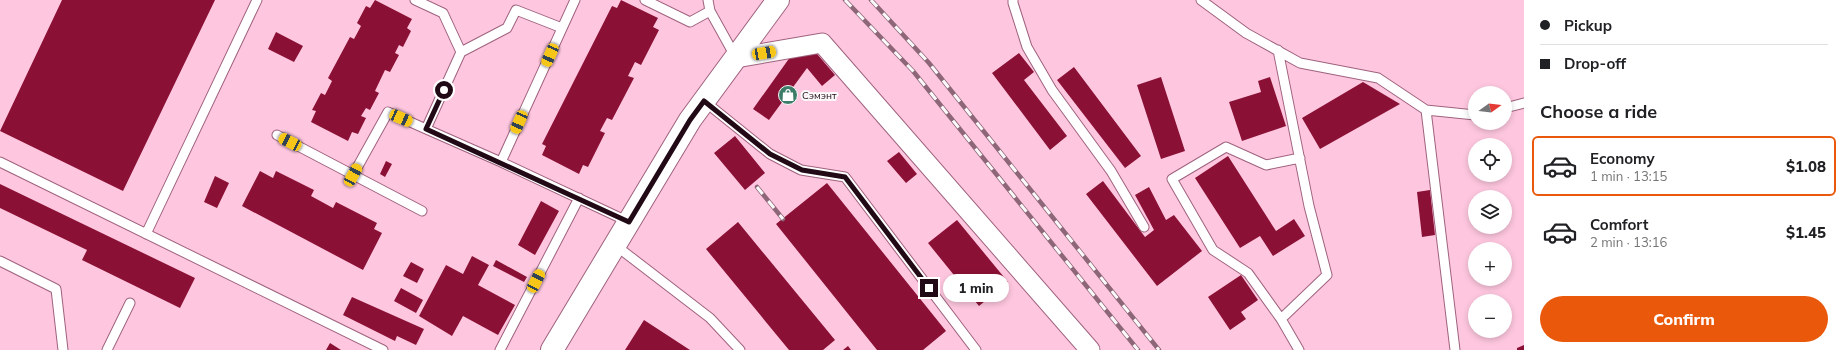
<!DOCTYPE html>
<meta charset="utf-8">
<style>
:root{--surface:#fff;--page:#f2f2f2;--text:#202124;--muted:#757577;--line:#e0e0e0;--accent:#ea580c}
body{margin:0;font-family:Mulish,sans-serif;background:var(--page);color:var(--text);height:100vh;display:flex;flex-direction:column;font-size:15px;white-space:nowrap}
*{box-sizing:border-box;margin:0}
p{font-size:13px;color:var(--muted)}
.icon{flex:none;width:22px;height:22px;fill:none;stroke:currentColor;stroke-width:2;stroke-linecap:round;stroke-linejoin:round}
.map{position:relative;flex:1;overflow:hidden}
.side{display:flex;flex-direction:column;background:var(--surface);width:320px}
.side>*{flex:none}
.hud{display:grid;align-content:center;height:88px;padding:0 16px;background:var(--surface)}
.needle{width:26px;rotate:75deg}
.buttons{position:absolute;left:1468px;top:86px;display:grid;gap:8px}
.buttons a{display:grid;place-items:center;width:44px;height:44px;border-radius:50%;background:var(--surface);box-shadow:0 2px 6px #0003;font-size:20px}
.end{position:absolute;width:18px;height:18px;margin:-9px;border:5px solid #210a16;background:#fff;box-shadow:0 0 0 2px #fff}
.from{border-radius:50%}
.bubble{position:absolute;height:28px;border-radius:14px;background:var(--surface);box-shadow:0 2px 6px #0003;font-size:13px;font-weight:800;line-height:28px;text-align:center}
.car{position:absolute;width:12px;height:24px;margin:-12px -6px;border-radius:5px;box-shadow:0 0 3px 1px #0007;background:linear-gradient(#f5c518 24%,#345 0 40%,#f5c518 0 76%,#345 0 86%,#f5c518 0)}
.hud b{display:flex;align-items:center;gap:14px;height:38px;font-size:15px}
.hud b+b{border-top:1px solid var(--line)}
.hud i{width:10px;height:10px;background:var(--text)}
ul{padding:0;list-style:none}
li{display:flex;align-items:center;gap:12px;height:60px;margin:0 8px 6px;padding:0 8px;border:2px solid transparent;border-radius:6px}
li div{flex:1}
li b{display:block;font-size:15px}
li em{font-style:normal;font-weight:800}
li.active{border-color:var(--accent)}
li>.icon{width:36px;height:36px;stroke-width:1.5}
h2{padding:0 16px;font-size:18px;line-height:48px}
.button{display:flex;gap:8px;margin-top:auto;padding:8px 16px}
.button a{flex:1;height:46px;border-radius:24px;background:var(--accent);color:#fff;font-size:16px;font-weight:800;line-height:46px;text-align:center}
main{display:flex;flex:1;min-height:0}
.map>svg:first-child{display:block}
</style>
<main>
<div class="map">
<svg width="1524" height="350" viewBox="0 0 1524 350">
<rect width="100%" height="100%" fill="#fec7df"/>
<path fill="#8a1135" d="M62,0h153l-92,191 -123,-60z
M375,0l37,19 -5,9 4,3 -8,16 -4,-2 -4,8 4,2 -9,17 -5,-2 -10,21 4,2 -9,17 -4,-2 -5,8 5,2 -8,16 -6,-2 -4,9 -37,-19 5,-11 -4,-1 9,-17 4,2 7,-14 -4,-3 22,-41 4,2 7,-13 -4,-3 9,-17 4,2z
M621,0l37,18 -5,9 6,3 -18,35 -6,-3 -7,14 6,2 -22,42 -5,-2 -7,13 5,2 -17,34 -5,-2 -4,9 -37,-19 4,-9 -4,-2 70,-138 5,2z
M276,32l27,14 -9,16 -26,-13z
M812,48l23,27 -13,11 -15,-18 -38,52 -16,-11 40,-56z
M1019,53l15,19 -10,8 43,56 -17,14 -58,-77z
M1074,67l67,89 -16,12 -68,-88z
M1161,77l24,74 -24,8 -24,-74z
M1270,77l16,49 -44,15 -13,-39 32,-10 -3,-11z
M1363,82l37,22 -80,45 -18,-31z
M735,136l30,37 -20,17 -31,-37z
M899,152l18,22 -11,9 -19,-22z
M1228,156l48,75 18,-12 11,17 -32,20 -13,-20 -20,12 -45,-70z
M386,161l6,3 -7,13 -5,-3z
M260,171l13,7 3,-7 38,19 -3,6 22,12 3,-6 41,21 -3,6 8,4 -19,37 -121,-64z
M215,176l14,7 -12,25 -13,-6z
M1103,181l42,56 9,-7 -19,-35 14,-8 17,33 8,-5 28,36 -45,35 -71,-92z
M827,183l119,148 -23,19h-46l-101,-126z
M0,184l195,94 -15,30 -98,-48 5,-10 -87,-42z
M1430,190l5,45 -13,2 -5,-45z
M541,201l18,10 -24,44 -17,-10z
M957,220l51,62 -29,24 -51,-63z
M738,222l97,118 -12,10h-34l-83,-101z
M472,256l17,9 -11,20 37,20 -17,30 -35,-19 -11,20 -33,-20 27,-51 17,9z
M496,260l31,17 -3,5 -31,-16z
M411,262l13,7 -7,14 -14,-7z
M1241,275l17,25 -17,12 5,7 -16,11 -22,-33z
M401,288l22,12 -7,13 -22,-12z
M352,297l72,32 -8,16 -19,-9 -2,5 -52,-26z
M644,320l46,30h-65z
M330,343l11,7h-15z
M1524,345v5h-7v-2z
M848,346l3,4h-8z"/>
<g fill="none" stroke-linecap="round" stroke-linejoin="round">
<g stroke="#9f627e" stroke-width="11">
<path id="lane" d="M415,0l28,13 18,39
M575,0l-74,162 128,60
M645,0l45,22 20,-11
M708,0l2,11 25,45
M1013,0v3l14,44 25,43 59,81 33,56
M1201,0l45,33 54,30 78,15 48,32 29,240
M1278,50l31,156 18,69 -46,44 18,31
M704,101l66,53 31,16 44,7 131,173
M1505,108l19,-5
M1426,110l49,5
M277,135l145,76
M0,162l383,188
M501,162l-75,-33 35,-77 46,-24 9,-18 46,18
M353,175l35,-63 38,17
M146,234l111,-234
M615,245l95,73 30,32
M0,261l56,28 7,61
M1281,319l-33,-46 -35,-23 -41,-71 54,-32 40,18 34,-7
M107,350l23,-47
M500,350l79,-152"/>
</g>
<g stroke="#9f627e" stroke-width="21">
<path id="street" d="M736,58l86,-15 268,307"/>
</g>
<g stroke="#9f627e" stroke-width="24">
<path id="secondary" d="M552,350l138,-230 88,-120"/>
</g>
<use href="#lane" stroke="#fff" stroke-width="9"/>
<use href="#street" stroke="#fff" stroke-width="19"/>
<use href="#secondary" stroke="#fff" stroke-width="22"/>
<g stroke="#8d6778" stroke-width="4.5">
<path id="rail" d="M845,0l68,71 225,279
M871,0l58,63 230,287
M757,187l26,32"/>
</g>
<use href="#rail" stroke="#fafafa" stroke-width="3" stroke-dasharray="9" stroke-linecap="butt"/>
</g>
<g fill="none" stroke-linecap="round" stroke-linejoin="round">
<path stroke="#210a16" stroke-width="5" d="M444,90l-18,39 203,93 61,-102 14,-19 66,53 32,16 43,7 84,111"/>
</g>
<defs>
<g id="shop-disc" transform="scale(1)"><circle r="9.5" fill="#3d7c69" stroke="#fafafa"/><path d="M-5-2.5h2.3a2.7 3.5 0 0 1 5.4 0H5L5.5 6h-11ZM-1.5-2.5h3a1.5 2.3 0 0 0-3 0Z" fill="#fff"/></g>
</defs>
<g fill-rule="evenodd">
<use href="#shop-disc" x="788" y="95"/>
</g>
<g text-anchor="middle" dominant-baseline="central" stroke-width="4" stroke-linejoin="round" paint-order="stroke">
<g font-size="10" fill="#210a16" stroke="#fafafa" text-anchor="start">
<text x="802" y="95">Сэмэнт</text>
</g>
</g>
</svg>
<div class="buttons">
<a><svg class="needle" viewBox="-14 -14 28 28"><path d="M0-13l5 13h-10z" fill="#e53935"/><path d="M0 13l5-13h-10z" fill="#757577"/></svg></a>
<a><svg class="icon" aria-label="locate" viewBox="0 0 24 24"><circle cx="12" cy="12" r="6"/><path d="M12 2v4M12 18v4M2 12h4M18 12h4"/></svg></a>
<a><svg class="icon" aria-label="layers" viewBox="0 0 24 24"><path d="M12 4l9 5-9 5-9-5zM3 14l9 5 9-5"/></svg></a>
<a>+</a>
<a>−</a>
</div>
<i class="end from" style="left:444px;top:90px"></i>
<i class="end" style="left:929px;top:288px"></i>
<div class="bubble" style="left:943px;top:274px;width:66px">1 min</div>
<i class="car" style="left:764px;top:53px;rotate:80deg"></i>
<i class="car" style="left:550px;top:55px;rotate:204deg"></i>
<i class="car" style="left:401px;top:118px;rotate:114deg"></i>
<i class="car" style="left:519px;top:122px;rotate:204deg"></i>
<i class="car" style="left:290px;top:142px;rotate:297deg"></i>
<i class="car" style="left:353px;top:175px;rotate:29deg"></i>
<i class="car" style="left:536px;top:281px;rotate:27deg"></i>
</div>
<section class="side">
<div class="hud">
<b><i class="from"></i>Pickup</b>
<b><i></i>Drop-off</b>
</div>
<h2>Choose a ride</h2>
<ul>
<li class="active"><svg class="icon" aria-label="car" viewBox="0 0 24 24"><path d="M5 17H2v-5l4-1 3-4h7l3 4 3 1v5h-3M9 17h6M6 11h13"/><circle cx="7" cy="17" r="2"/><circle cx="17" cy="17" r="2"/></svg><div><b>Economy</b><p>1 min · 13:15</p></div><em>$1.08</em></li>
<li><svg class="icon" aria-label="car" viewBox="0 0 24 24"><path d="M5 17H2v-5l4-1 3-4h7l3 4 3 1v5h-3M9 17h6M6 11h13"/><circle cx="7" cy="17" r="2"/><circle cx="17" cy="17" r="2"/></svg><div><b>Comfort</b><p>2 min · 13:16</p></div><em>$1.45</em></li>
</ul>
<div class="button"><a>Confirm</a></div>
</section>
</main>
